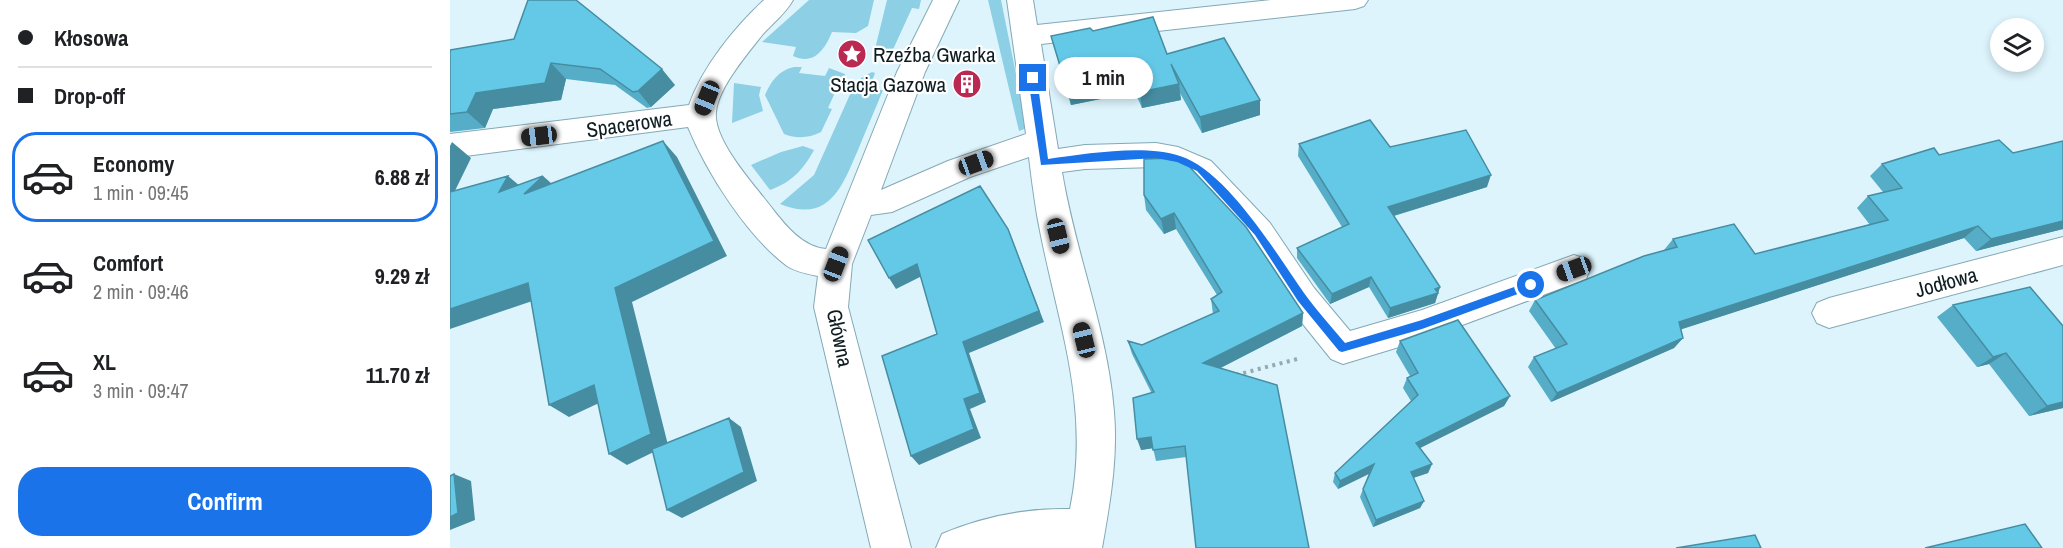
<!DOCTYPE html>
<meta charset="utf-8">
<style>
:root{--surface:#fff;--page:#f2f2f2;--text:#202124;--muted:#757577;--line:#e0e0e0;--accent:#1a73e8}
body{margin:0;font-family:"Archivo Narrow",sans-serif;background:var(--page);color:var(--text);height:100vh;display:flex;flex-direction:column;font-size:22px;white-space:nowrap}
*{box-sizing:border-box;margin:0}
p{font-size:20px;color:var(--muted)}
.icon{flex:none;width:33px;height:33px;fill:none;stroke:currentColor;stroke-width:2;stroke-linecap:round;stroke-linejoin:round}
.map{position:relative;flex:1;overflow:hidden}
.side{display:flex;flex-direction:column;background:var(--surface);width:450px}
.side>*{flex:none}
.banner{display:grid;align-content:center;height:132px;padding:0 18px;background:var(--surface)}
.buttons{position:absolute;left:1540px;top:18px;display:grid;gap:12px}
.buttons a{display:grid;place-items:center;width:54px;height:54px;border-radius:50%;background:var(--surface);box-shadow:0 3px 9px #0003;font-size:30px}
.end{position:absolute;width:27px;height:27px;margin:-14px;border:8px solid #1a73e8;background:#fff;box-shadow:0 0 0 3px #fff}
.from{border-radius:50%}
.bubble{position:absolute;height:42px;border-radius:21px;background:var(--surface);box-shadow:0 3px 9px #0003;font-size:20px;font-weight:800;line-height:42px;text-align:center}
.car{position:absolute;width:18px;height:36px;margin:-18px -9px;border-radius:8px;box-shadow:0 0 4px 2px #0007;background:linear-gradient(#222 24%,#8ab4d8 0 40%,#222 0 76%,#8ab4d8 0 86%,#222 0)}
.banner b{display:flex;align-items:center;gap:21px;height:57px;font-size:22px}
.banner b+b{border-top:2px solid var(--line)}
.banner i{width:15px;height:15px;background:var(--text)}
ul{padding:0;list-style:none}
li{display:flex;align-items:center;gap:18px;height:90px;margin:0 12px 9px;padding:0 6px;border:3px solid transparent;border-radius:24px}
li div{flex:1}
li b{display:block;font-size:22px}
li em{font-style:normal;font-weight:800}
li.current{border-color:var(--accent)}
li>.icon{width:54px;height:54px;stroke-width:1.5}
.button{display:flex;gap:12px;margin-top:auto;padding:12px 18px}
.button a{flex:1;height:69px;border-radius:24px;background:var(--accent);color:#fff;font-size:24px;font-weight:800;line-height:69px;text-align:center}
main{display:flex;flex:1;min-height:0}
.map>svg:first-child{display:block}
</style>
<main>
<section class="side">
<div class="banner">
<b><i class="from"></i>Kłosowa</b>
<b><i></i>Drop-off</b>
</div>
<ul>
<li class="current"><svg class="icon" aria-label="car" viewBox="0 0 24 24"><path d="M5 17H2v-5l4-1 3-4h7l3 4 3 1v5h-3M9 17h6M6 11h13"/><circle cx="7" cy="17" r="2"/><circle cx="17" cy="17" r="2"/></svg><div><b>Economy</b><p>1 min · 09:45</p></div><em>6.88 zł</em></li>
<li><svg class="icon" aria-label="car" viewBox="0 0 24 24"><path d="M5 17H2v-5l4-1 3-4h7l3 4 3 1v5h-3M9 17h6M6 11h13"/><circle cx="7" cy="17" r="2"/><circle cx="17" cy="17" r="2"/></svg><div><b>Comfort</b><p>2 min · 09:46</p></div><em>9.29 zł</em></li>
<li><svg class="icon" aria-label="car" viewBox="0 0 24 24"><path d="M5 17H2v-5l4-1 3-4h7l3 4 3 1v5h-3M9 17h6M6 11h13"/><circle cx="7" cy="17" r="2"/><circle cx="17" cy="17" r="2"/></svg><div><b>XL</b><p>3 min · 09:47</p></div><em>11.70 zł</em></li>
</ul>
<div class="button"><a>Confirm</a></div>
</section>
<div class="map">
<svg width="1613" height="548" viewBox="0 0 1613 548">
<rect width="100%" height="100%" fill="#ddf4fc"/>
<path fill="#8dcfe4" d="M359,0h65l-6,26 -12,7 -24,-1c-7,17 -18,34 -39,24l3,-9 -34,-5z
M437,0h34l-2,9 -7,-1 -22,48 -13,-2 -2,-5z
M538,0h13l26,128 -8,3z
M344,67h8l-3,6 26,3 4,-8 16,6 -3,13 -4,-1 -10,22 4,1 -11,23c-12,6 -24,7 -37,2l-19,-39c6,-14 14,-25 29,-28z
M422,72l3,1 -6,16 14,1c-8,20 -17,40 -25,60 -16,37 -29,74 -78,54l34,-29 42,-94z
M284,83l27,4 -2,8 4,16 -31,12z
M353,146l11,4c-11,20 -22,32 -44,40l-19,-25 30,-13z"/>
<g fill="none" stroke-linecap="round" stroke-linejoin="round">
<g stroke="#83a9b5" stroke-width="2">
<path id="minor" d="M314,0h29c-7,13 -20,23 -30,34 -15,19 -45,54 -47,78 -3,26 33,67 48,86 16,20 35,49 62,51l71,-177 36,-72h26l-34,72 -44,118 67,-29 78,-27 -19,-134h26l4,25 234,-25h97l-4,6 -9,3 -314,35 17,105 27,-4 71,-2 22,4 33,14 59,62 44,65 36,43 72,-21 152,-55 12,4 4,10 -4,10 -164,61 -79,24 -12,-5 -41,-51 -42,-67 -59,-64 -16,-7 -17,-3 -71,2 -23,3c13,80 46,160 52,240 4,46 -4,91 -12,136h-166l6,-14c40,-17 85,-26 128,-25 22,-107 -15,-192 -33,-294 -3,-19 -6,-40 -8,-58l-59,20 -78,35 -21,3 -19,49 -4,43 63,241h-40l-57,-241 4,-31c-10,-2 -22,-4 -31,-10 -40,-30 -80,-93 -99,-139l-238,31v-24l239,-29c14,-39 45,-77 75,-105z
M1613,237v28l-234,63 -12,-5 -5,-10 5,-10 12,-5z"/>
</g>
<path stroke="#95aab0" stroke-width="4" stroke-dasharray="3 4.5" stroke-linecap="butt" d="M786,375l65,-17"/>
<use href="#minor" fill="#fff" fill-rule="evenodd"/>
</g>
<path fill="#56adc7" d="M643,31l74,23 93,61 -58,18 -22,-40 1,7 -39,8 -7,-16 -64,13 -20,-69z
M64,39l161,46 -24,22 -4,1 -32,-23 -49,-6 -5,21 -68,9 -8,19 -35,4v-82z
M1613,141v88l-87,22 -12,-13 -283,91 2,9 -9,10 -123,54 -23,-35 6,-10 22,-8 -27,-38 6,-11 129,-50 9,-11 82,15 115,-29 -13,-17 11,-12 15,-4 -13,-16 12,-12 57,-9 74,-2z
M849,144l91,3 97,40 -93,29 46,71 -5,16 -47,15 -19,-31 -39,17 -33,-46v-10l45,-21 -44,-71z
M694,159l159,154 -1,13 -82,42 -34,89 -30,4 -3,-13 -12,2 10,-58 -19,-38 -4,-13 14,4 71,-31 -2,-15 6,-4 -41,-66 -12,5 -18,-24 -2,-15z
M1503,305l110,21v82l-34,8 -40,-52 -12,3 -40,-50z
M950,341l110,55 -6,10 -84,42 12,16 -4,9 -15,5 11,23 -4,7 -47,19 -13,-30 9,-24 -31,16 -5,-7 2,-9 76,-72 -8,-13 4,-10 3,-2 -14,-24z"/>
<path fill="#468da2" d="M101,63l15,16 -5,21 -68,9 -8,19 -18,-16 9,-19z
M212,69l13,16 -24,22 -13,-16z
M683,76l2,16 -64,13 -4,-16z
M729,84l2,16 -39,8 -2,-16z
M810,100v15l-58,18 -2,-16z
M213,141l14,16 50,99 -95,46 36,143 -41,20 -18,-11 6,-166z
M2,142l19,16 -21,43v-55z
M1041,175l-4,12 -101,31 2,-11z
M58,176l18,15 17,-15 17,15 -43,16 -18,-15z
M724,213l2,16 -12,5 -3,-15z
M1613,221v8l-87,22 15,-12z
M1528,226l-14,12 -294,95 9,-11z
M558,229l36,93 -75,31 17,49 -16,7 11,29 -62,27 -8,-9 53,-57 -1,-57z
M467,264l7,11 -28,14 -7,-11z
M921,277l-2,10 -39,17 2,-10z
M78,283l19,13 -97,33v-20z
M990,287l-5,16 -47,15 2,-10z
M853,313l-1,13 -97,50 -2,-13z
M1233,338l-9,10 -123,54 6,-9z
M1556,353l-17,11 -12,3 16,-10z
M144,385l18,12 -43,20 -20,-12z
M1060,396l-6,10 -92,46 4,-9z
M1613,402v6l-34,8 18,-10z
M279,418l12,9 16,54 -75,37 -15,-8z
M701,437l3,11 -13,2 -4,-11z
M924,464l-3,9 -33,16 2,-8z
M982,464l-4,9 -21,7 4,-8z
M4,474l17,7 4,39 -25,10v-13z
M974,501l-4,7 -47,19 3,-7z"/>
<path fill="#64c9e7" stroke="#468da2" stroke-width="1.5" d="M78,0h48l86,69 -24,22 -5,1 -33,-23 -49,-6 -6,20 -69,10 -9,19 -17,2v-64l64,-11z
M703,17l14,37 57,-16 36,62 -60,17 -29,-53 8,20 -39,8 -7,-16 -66,13 -16,-53 39,-8 3,3z
M920,120l20,27 76,-17 25,45 -103,32 52,80 -5,2 3,4 -48,15 -19,-31 -39,17 -35,-46 52,-24 -50,-80z
M1549,140l14,13 50,-12v80l-72,18 -13,-13 -299,96 4,16 -126,55 -23,-36 33,-13 -32,-44 109,-44 33,-9 -4,-8 61,-15 21,30 133,-34 -20,-24 34,-8 -20,-24 52,-16 5,7z
M213,141l51,100 -99,47 36,146 -42,20 -15,-69 -45,20 -21,-122 -78,26v-117l58,-16 -9,16 44,-16 -19,18z
M725,158l11,5 60,64 57,86 -100,50 74,22 32,163h-113l-11,-102 -32,4 -2,-13 -14,2 -4,-41 21,-6 -26,-51 14,4 77,-34 -8,-12 11,-7 -48,-79 -13,6 -17,-24v-36z
M530,186l28,43 31,82 -76,31 17,51 -16,6 10,30 -63,27 -29,-100 55,-22 -20,-70 -28,14 -21,-38z
M1580,287l33,39v76l-16,4 -41,-53 -13,4 -40,-52z
M1008,320l52,76 -94,47 16,21 -21,8 13,29 -48,19 -13,-31 11,-25 -34,17 -5,-8 83,-78 -11,-17 11,-5 -18,-32z
M279,418l15,54 -77,38 -15,-61z
M4,474l4,39 -8,4v-41z
M1575,524l17,24h-117z
M1305,535l6,13h-85z"/>
<path fill="#1a73e8" d="M583,75l4,3 11,81c38,-5 95,-15 132,-3 47,15 96,97 124,137 12,17 27,33 41,50l77,-23 109,-39 5,4 -2,3 -112,41 -80,23 -3,-1 -41,-50 -43,-66 -58,-64 -20,-9 -21,-4 -115,7 -13,-87z"/>
<defs>
<g id="sight-disc" transform="scale(1.5)"><circle r="9.5" fill="#b92952" stroke="#fff"/><path d="M0-6L1.8-2.2L6-1.7L2.9 1.2L3.7 5.4L0 3.3L-3.7 5.4L-2.9 1.2L-6-1.7L-1.8-2.2Z" fill="#fff"/></g>
<g id="building-disc" transform="scale(1.5)"><circle r="9.5" fill="#b92952" stroke="#fff"/><path d="M-4-6H4V6H1V3H-1V6H-4ZM-2.5-4.3h1.7v1.8h-1.7ZM.8-4.3h1.7v1.8H.8ZM-2.5-1h1.7V.8h-1.7ZM.8-1h1.7V.8H.8Z" fill="#fff"/></g>
</defs>
<g fill-rule="evenodd">
<use href="#sight-disc" x="402" y="54"/>
<use href="#building-disc" x="517" y="84"/>
</g>
<g text-anchor="middle" dominant-baseline="central" stroke-width="4.5" stroke-linejoin="round" paint-order="stroke">
<g font-size="21" fill="#0e1d21" stroke="#fff" text-anchor="start">
<text x="423" y="54">Rzeźba Gwarka</text>
<text x="496" y="84" text-anchor="end">Stacja Gazowa</text>
</g>
<g font-size="21" fill="#0e1d21" stroke="#fff">
<text transform="translate(179 124) rotate(-8)">Spacerowa</text>
<text transform="translate(1496 282) rotate(-15)">Jodłowa</text>
<text transform="translate(390 338) rotate(78)">Główna</text>
</g>
</g>
</svg>
<div class="buttons">
<a><svg class="icon" aria-label="layers" viewBox="0 0 24 24"><path d="M12 4l9 5-9 5-9-5zM3 14l9 5 9-5"/></svg></a>
</div>
<i class="end from" style="left:1081px;top:285px"></i>
<i class="end" style="left:583px;top:78px"></i>
<div class="bubble" style="left:604px;top:57px;width:99px">1 min</div>
<i class="car" style="left:257px;top:98px;rotate:202deg"></i>
<i class="car" style="left:89px;top:136px;rotate:263deg"></i>
<i class="car" style="left:526px;top:163px;rotate:70deg"></i>
<i class="car" style="left:608px;top:236px;rotate:166deg"></i>
<i class="car" style="left:386px;top:264px;rotate:21deg"></i>
<i class="car" style="left:1124px;top:269px;rotate:250deg"></i>
<i class="car" style="left:634px;top:340px;rotate:346deg"></i>
</div>
</main>
